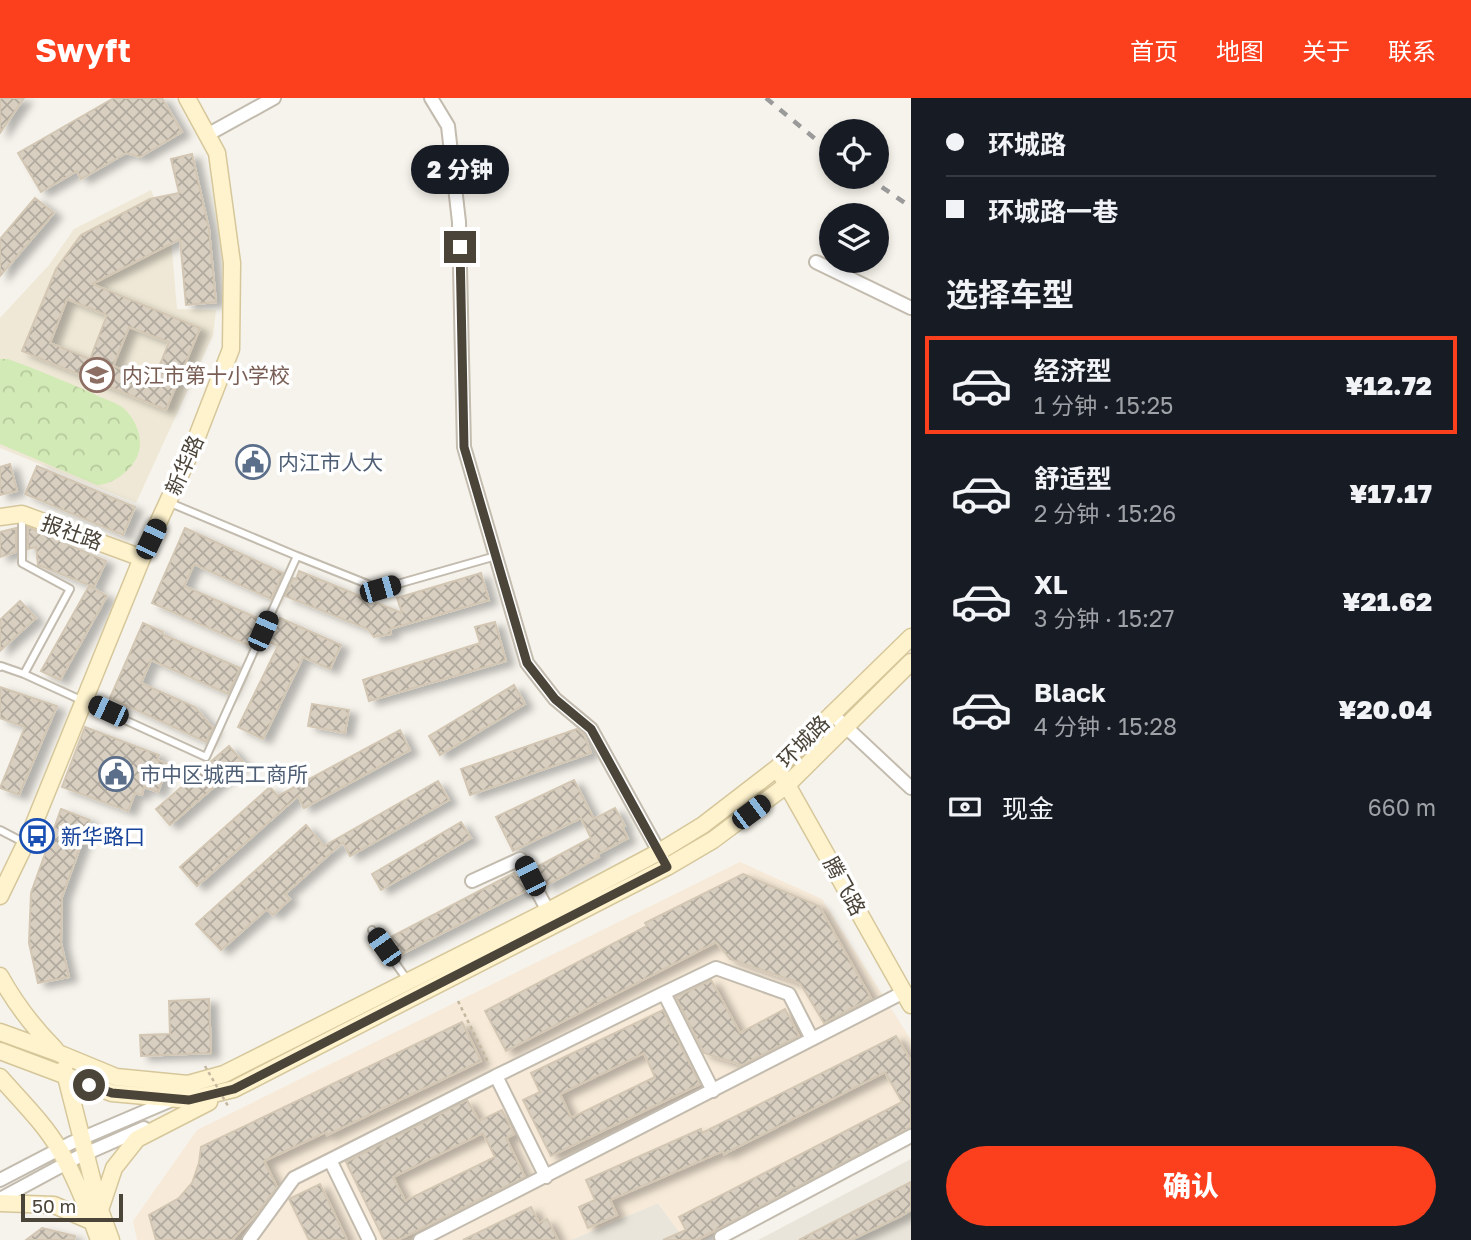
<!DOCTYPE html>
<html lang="zh">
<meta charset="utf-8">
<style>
:root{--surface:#171b24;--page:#242831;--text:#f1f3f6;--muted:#9ea1a6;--line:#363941;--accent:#fc3f1d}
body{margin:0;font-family:"Golos Text","Noto Sans SC",sans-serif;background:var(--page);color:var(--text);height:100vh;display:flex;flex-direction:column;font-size:26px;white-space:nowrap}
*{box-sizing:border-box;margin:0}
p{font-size:23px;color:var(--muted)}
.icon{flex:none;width:38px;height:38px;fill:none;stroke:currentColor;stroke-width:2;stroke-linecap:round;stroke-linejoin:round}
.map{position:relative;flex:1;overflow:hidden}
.side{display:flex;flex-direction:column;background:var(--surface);width:560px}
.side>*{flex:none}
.guide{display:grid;align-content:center;height:154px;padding:0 35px;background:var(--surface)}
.controls{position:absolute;left:819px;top:21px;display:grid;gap:14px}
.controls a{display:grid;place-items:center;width:70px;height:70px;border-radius:50%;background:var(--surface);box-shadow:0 4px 10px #0003;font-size:35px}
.scale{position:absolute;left:21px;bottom:18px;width:102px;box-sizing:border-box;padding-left:7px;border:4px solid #4b4439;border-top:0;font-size:19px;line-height:24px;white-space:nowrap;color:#4b4439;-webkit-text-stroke:5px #fff;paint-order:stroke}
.end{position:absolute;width:32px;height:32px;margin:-16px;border:9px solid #4b4439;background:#fff;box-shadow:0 0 0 4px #fff}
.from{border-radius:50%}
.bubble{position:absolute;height:49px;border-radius:24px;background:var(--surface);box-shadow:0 4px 10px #0003;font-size:23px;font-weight:800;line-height:49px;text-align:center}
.car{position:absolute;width:21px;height:42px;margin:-21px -10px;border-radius:9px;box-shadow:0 0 5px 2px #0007;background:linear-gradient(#222 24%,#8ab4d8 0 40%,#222 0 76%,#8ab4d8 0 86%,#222 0)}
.guide b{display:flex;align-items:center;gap:24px;height:66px;font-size:26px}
.guide b+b{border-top:2px solid var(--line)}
.guide i{width:18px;height:18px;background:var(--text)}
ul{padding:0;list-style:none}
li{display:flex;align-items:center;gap:21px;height:98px;margin:0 14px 10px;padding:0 21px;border:4px solid transparent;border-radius:0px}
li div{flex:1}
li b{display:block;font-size:26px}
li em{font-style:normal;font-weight:800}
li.selected{border-color:var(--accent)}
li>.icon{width:63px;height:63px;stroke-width:1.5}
h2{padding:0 35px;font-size:32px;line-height:84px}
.pay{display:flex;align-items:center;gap:18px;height:77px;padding:0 35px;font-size:26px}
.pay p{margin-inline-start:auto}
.button{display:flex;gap:14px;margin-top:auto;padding:14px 35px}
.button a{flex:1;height:80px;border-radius:42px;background:var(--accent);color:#fff;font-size:28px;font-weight:800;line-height:80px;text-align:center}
header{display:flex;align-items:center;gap:42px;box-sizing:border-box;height:98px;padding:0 35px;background:var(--accent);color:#fff}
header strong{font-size:33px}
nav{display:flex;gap:38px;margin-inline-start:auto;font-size:24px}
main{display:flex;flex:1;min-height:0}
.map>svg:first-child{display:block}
</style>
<header>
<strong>Swyft</strong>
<nav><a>首页</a><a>地图</a><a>关于</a><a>联系</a></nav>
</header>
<main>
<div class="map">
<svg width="911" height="1142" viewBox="0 0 911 1142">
<defs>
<pattern id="park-crowns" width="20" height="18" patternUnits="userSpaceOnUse" patternTransform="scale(1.75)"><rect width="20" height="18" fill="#d2eab5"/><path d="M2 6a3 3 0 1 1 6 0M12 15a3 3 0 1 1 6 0" fill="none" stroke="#b6ca9c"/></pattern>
<pattern id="building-cross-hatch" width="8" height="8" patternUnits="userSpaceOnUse" patternTransform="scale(1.75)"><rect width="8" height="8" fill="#d8cfc1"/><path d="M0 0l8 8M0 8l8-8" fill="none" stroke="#b1aa9e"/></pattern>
<filter id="shadow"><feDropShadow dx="8" dy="4.5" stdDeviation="3.5" flood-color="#0004"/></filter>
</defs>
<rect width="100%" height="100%" fill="#f6f3ec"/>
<path fill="#eae5da" d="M911,1061v81h-153z
M658,1105l27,37h-114z"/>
<path fill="#f7ead8" d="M740,764l82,37 89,141v90l-207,110h-19l-27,-37 -87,37h-434l-4,-19 64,-91z"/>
<path fill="#efe8d6" d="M151,92l20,49 6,70 39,1 -3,25 -77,168 -136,-55v-130l49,-53 25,-36z"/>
<path fill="url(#park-crowns)" d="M0,261h8c28,10 56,22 84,34 9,5 21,8 30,14 14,11 24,35 14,52 -8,14 -23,25 -39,26l-97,-41z"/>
<path fill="url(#building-cross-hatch)" stroke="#d3c7b4" stroke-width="2" fill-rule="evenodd" filter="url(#shadow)" d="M0,0h24l-24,35z
M114,0h48l20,34 -42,25 -14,-4 -45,26 -4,-8 -36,21 -23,-39z
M192,56l17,75 7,73 -30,3 -6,-66 -88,45 108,44 -34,82 -144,-59 34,-82 25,-34 69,-36 29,-6 -8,-34zM67,201l40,16 -17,44 -40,-16zM129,229l40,15 -16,40 -40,-16z
M35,100l19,15 -54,63v-37z
M10,366l7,27 -17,4v-28z
M37,368l98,41 -12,28 -98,-41z
M28,429l78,34 -12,26 -56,-22 -2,-18 -8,2z
M16,430v24l-16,5v-25z
M185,430l98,45 -12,26 -77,-35 -10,22 78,34 -12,26 -98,-43z
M299,473l103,42 -5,-15 84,-25 8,27 -99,29 1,5 -17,3 -6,-8 -83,-33 8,-18 3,1z
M89,488l18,10 -47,84 -19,-9z
M20,503l16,17 -36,33v-31z
M280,520l61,27 -11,24 -27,-12 -40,82 -25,-12 40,-81 -13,-6 7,-15 4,2z
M495,524l11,39 -137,40 -6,-21 117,-37 -5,-16z
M143,525l20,9 -1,2 78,34 -12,26 -77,-34 -10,23 54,24 18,21 -7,14 -96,-44z
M514,587l11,19 -85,51 -11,-19z
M0,589l57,19 -38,89 -19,-7 25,-61 -25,-9z
M312,606l37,6 -4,23 -37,-7z
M85,629l74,28 -2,5 11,4 -10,28 -14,-5 -2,8 -7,-2 -7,18 -66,-24z
M577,631l7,6 7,18 -121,42 -9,-26z
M400,632l10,20 -106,58 -6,-12 -101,90 -17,-19 90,-80 8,9z
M229,648l14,16 -73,63 -14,-16z
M574,682l20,39 21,-11 10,18 -3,1 6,11 -30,16 1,3 -54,29 -10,-18 56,-30 -10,-20 -68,33 -17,-34z
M438,683l11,19 -99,56 -7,-14 -58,52 5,5 -17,16 -6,-6 -46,41 -25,-26 110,-99 18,21z
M61,711l29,11 -28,77 -1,46 8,34 -31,6 -9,-40 2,-50z
M461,724l10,16 -90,52 -9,-16z
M514,775l2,5 3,-2 8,14 -129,66 -9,-18z
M743,776l76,32 52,92 -47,25 -24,-40 -70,-24 -14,-17 -210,109 -21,-40 162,-85 -2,-3z
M711,882l29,53 45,-24 14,27 -57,29 -38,-12 -28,-56z
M209,901l2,54 -70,3 -1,-21 30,-1 -1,-33z
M663,912l37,74 -149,72 -28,-56 17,-8 -9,-19zM644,955l11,24 -84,41 -11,-24z
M462,924l19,39 -154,74 -1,-3 -62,29 13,26 -22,29 -23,24h-76l-7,-25 30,-17 13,-15 7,-20 2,-16z
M896,938l15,25v66l-214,113h-34l23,-10 -7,-13 223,-115 -17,-30 -161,82 -1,-3 -113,49 7,15 -29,13 -9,-21 16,-7 -9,-20 115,-51 1,4z
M467,1002l12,21 23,-11 12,24 -8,4 19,39 -127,63h-14l-38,-78zM483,1035l12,24 -90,44 -12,-24z
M911,1084v28l-10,6 -50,24h-52z
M320,1086l27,56h-38l-20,-41z
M531,1109l8,16 8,-4 11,21h-95z
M42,1130l33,8 -1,4h-48z"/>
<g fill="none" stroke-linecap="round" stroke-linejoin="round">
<g stroke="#c2bbae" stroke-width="10">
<path id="lane" d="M22,418v47l48,26 -46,85
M297,458l83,33 116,-33
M0,569l1,-1 23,8 182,83 91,-201 -129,-54
M0,732l23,12
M372,832l36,51"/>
</g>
<g stroke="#c2bbae" stroke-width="16">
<path id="street" d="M431,0l17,28 11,96 5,225 63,216 28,36 36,30 71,128
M207,37l67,-37
M816,164l95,46
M831,615l80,75
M472,783l48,-22 28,52
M664,895l52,-25 73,26 23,45
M496,978l168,-83 49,98
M330,1062l166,-84 50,101
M0,1082l71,-37 103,-44
M0,1101l76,-41 68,-30
M721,1139l190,-101
M249,1142l45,-62 36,-18 39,80
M420,1142l484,-248"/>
</g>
<g stroke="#d6c79b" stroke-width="19">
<path id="secondary" d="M0,419l22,-3 120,44
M782,678l129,229
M0,798l29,-60 113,-278 51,-111 38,-98 1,-86 -15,-110 -30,-55
M0,878c15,27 33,51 55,73
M0,934l58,21 58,24 72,7 36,-10 324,-163 111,-59 44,-27 74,-57 134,-131
M0,953l112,42 77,7 45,-11 433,-222 46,-27 75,-56 123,-122
M64,971l36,141 11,30
M0,979c20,23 44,46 59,72 17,29 29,60 40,91
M0,1105l54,2 39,17
M100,1112l14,-42 23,-29 72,-37"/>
</g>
<path stroke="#c4b79f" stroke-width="2.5" stroke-dasharray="3.5 3.5" stroke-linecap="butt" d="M458,903l31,63"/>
<use href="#lane" stroke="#fff" stroke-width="6"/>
<use href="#street" stroke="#fff" stroke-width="12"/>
<use href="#secondary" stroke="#fff3cd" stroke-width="16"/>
<path stroke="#9a9a9a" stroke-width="4.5" stroke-dasharray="9 9" stroke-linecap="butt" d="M766,0l65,54
M867,79l44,30"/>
<path stroke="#c4b79f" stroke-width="2.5" stroke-dasharray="3.5 3.5" stroke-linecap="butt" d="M205,968l23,40"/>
</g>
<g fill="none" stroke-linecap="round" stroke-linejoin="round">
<path stroke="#4b4439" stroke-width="9" d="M89,987l23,8 77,7 45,-11 433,-222 -76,-138 -36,-30 -28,-36 -63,-216 -4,-200"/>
</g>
<defs>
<g id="school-ring" transform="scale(1.75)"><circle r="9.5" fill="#fff" stroke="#8d6e63" stroke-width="1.5"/><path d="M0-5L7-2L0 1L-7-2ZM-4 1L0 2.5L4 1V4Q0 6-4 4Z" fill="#8d6e63"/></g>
<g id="civic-ring" transform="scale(1.75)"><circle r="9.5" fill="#fff" stroke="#5c6f8a" stroke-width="1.5"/><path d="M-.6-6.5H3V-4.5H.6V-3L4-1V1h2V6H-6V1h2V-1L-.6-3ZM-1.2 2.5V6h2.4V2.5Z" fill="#5c6f8a"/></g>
<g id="bus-ring" transform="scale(1.75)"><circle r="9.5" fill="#fff" stroke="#1a4fb4" stroke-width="1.5"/><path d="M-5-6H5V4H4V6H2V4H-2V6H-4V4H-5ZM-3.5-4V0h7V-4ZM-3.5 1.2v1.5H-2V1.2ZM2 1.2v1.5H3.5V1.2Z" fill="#1a4fb4"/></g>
</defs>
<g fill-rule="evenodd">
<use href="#school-ring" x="97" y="277"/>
<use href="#civic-ring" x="253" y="364"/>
<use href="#civic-ring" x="116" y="676"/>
<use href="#bus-ring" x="37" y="738"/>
</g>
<g text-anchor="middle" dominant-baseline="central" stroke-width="7" stroke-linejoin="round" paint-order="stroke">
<g font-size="21" fill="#785e54" stroke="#fff" text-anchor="start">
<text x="122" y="277">内江市第十小学校</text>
</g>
<g font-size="21" fill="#4e5e75" stroke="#fff" text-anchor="start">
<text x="278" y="364">内江市人大</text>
<text x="140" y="676">市中区城西工商所</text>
</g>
<g font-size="21" fill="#4b4439" stroke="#fff">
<text transform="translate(184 367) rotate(-66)">新华路</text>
<text transform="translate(72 434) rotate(20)">报社路</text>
<text transform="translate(803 643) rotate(-45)">环城路</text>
<text transform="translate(845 788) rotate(61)">腾飞路</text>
</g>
<g font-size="21" fill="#164399" stroke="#fff" text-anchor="start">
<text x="61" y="738">新华路口</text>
</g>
</g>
</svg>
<div class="controls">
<a><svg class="icon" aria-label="locate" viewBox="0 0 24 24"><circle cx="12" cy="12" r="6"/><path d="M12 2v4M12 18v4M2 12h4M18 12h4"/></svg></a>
<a><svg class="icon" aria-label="layers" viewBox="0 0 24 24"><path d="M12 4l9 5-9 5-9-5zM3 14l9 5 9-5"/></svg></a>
</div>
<div class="scale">50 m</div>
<i class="end from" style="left:89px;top:987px"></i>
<i class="end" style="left:460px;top:149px"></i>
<div class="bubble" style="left:411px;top:47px;width:98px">2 分钟</div>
<i class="car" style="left:151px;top:441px;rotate:25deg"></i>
<i class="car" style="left:380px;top:491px;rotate:74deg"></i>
<i class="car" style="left:263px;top:533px;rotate:24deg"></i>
<i class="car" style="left:108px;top:613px;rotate:295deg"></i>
<i class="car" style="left:751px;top:714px;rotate:53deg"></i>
<i class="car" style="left:530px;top:778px;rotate:333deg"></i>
<i class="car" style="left:384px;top:849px;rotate:325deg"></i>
</div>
<section class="side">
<div class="guide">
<b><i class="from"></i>环城路</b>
<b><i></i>环城路一巷</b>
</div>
<h2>选择车型</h2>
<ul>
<li class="selected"><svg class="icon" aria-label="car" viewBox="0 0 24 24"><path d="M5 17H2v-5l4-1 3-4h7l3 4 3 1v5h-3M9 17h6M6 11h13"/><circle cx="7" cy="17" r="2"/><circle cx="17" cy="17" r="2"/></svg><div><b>经济型</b><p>1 分钟 · 15:25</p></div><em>¥12.72</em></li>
<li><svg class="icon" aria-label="car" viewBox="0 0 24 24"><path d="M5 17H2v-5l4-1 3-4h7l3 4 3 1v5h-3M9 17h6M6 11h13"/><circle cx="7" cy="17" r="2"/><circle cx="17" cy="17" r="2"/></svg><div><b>舒适型</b><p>2 分钟 · 15:26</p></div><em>¥17.17</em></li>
<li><svg class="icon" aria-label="car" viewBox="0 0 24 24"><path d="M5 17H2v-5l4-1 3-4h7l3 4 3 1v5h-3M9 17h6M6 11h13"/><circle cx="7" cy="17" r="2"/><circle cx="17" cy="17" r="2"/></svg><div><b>XL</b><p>3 分钟 · 15:27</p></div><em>¥21.62</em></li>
<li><svg class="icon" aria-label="car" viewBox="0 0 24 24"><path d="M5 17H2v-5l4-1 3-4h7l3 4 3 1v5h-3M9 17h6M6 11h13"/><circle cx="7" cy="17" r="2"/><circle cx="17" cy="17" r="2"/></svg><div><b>Black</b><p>4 分钟 · 15:28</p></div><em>¥20.04</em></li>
</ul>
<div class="pay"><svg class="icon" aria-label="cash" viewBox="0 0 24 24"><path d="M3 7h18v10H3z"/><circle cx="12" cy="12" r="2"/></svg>现金<p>660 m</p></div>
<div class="button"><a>确认</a></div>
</section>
</main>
